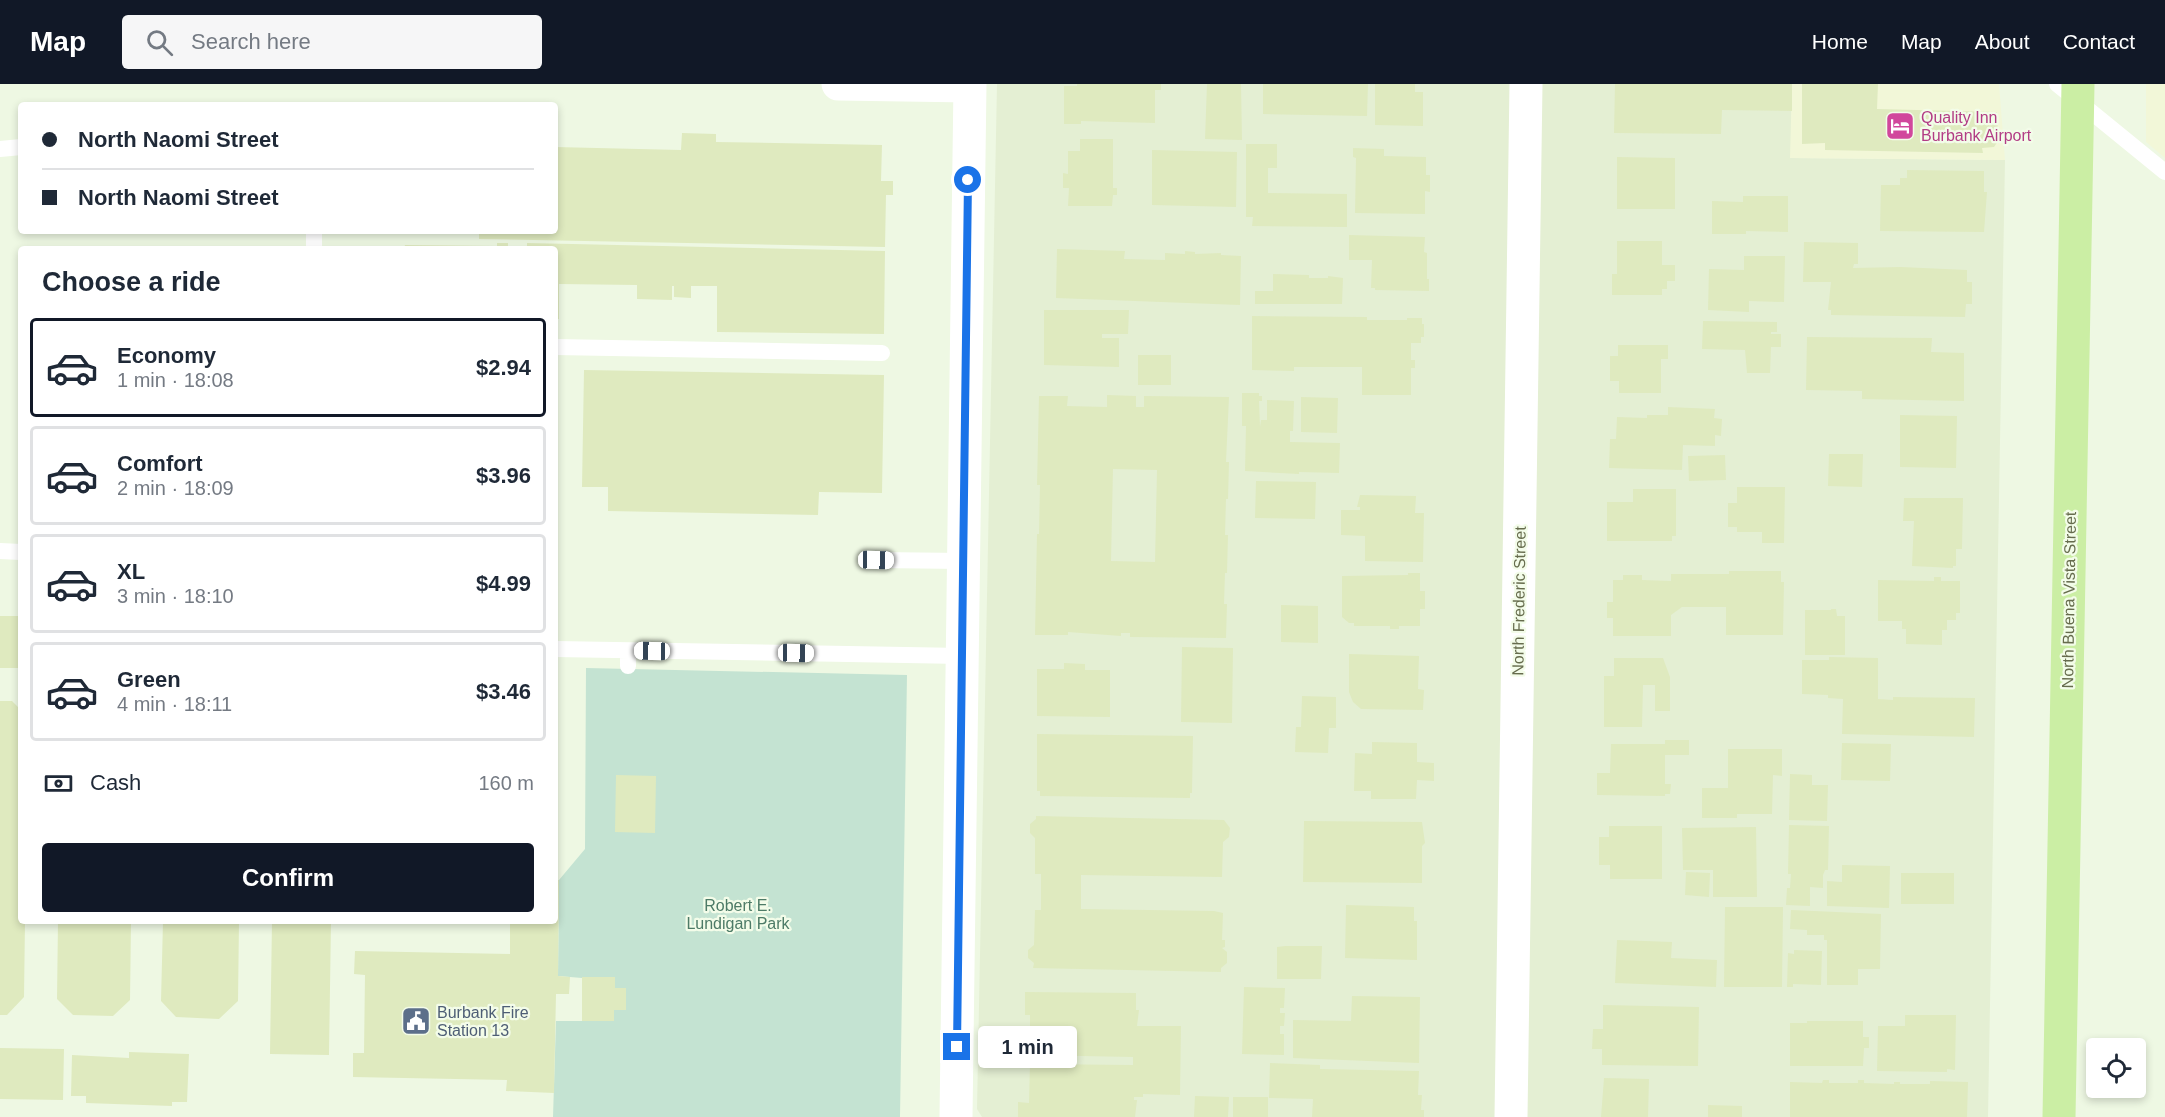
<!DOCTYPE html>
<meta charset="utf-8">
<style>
:root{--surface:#fff;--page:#f6f6f7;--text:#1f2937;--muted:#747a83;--line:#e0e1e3;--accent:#111827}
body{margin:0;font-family:Arial,sans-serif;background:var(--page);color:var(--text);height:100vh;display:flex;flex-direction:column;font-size:22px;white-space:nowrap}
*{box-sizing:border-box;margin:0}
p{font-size:20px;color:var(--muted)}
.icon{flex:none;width:33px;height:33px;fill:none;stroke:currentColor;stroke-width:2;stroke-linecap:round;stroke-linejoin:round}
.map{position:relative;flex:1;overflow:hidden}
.drawer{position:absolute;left:18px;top:162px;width:540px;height:678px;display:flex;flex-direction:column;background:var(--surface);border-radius:6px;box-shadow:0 3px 9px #0003}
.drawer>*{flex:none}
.top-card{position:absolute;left:18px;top:18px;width:540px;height:132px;border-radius:6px;box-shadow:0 3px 9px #0003;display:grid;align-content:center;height:132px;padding:0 24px;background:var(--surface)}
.tools{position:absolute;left:2086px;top:954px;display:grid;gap:12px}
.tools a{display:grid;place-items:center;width:60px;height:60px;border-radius:6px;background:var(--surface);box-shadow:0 3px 9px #0003;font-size:30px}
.end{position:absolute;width:27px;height:27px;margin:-14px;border:8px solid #1a73e8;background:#fff;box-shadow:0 0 0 3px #fff}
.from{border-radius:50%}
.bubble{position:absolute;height:42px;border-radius:6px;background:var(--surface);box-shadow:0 3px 9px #0003;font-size:20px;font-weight:700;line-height:42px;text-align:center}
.car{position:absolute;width:18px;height:36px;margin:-18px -9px;border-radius:8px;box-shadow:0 0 4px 2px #0007;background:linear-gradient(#fff 24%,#345 0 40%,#fff 0 76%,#345 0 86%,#fff 0)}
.top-card b{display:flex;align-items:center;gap:21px;height:57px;font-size:22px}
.top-card b+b{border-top:2px solid var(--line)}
.top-card i{width:15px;height:15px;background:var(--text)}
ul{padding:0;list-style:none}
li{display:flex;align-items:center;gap:18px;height:99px;margin:0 12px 9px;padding:0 12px;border:3px solid var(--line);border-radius:6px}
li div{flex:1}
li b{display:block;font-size:22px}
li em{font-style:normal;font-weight:700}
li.selected{border-color:var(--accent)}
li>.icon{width:54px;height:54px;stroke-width:1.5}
h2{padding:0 24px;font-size:27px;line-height:72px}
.pay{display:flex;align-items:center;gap:15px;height:66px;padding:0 24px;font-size:22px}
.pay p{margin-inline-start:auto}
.button{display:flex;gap:12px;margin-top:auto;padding:12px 24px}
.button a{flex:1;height:69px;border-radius:6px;background:var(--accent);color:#fff;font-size:24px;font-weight:700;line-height:69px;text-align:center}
header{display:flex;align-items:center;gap:36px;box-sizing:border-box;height:84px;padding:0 30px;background:var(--accent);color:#fff}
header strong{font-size:28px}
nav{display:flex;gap:33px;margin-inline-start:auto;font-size:21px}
.search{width:420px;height:54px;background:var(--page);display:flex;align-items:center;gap:15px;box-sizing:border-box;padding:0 21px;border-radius:6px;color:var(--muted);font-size:22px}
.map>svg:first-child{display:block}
</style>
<header>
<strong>Map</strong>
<div class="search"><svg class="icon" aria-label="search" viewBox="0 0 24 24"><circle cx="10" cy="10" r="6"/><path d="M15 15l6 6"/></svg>Search here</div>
<nav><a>Home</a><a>Map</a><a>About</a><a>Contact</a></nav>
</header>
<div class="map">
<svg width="2165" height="1033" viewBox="0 0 2165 1033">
<rect width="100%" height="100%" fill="#eef8e3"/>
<path fill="#e4efd3" d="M997,0h795l-1,74 214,2 -17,957h-1006l-5,-8z"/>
<path fill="#f2f7d8" d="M1792,0h207l6,76 -215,-2z
M2146,0h19v74l-19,-16z"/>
<path fill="#c4e3d2" d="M586,584l321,7 -7,442h-347l3,-96h26v-43l-24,-2 1,-96 26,-31z"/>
<path fill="#dfeabf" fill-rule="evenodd" d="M1077,0h84v6h-6v33l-74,-2v3h-17v-38h13z
M1207,0h34l1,56 -37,-1z
M1263,0h105l-1,32 -104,-2z
M1375,0h40v8h8v34l-48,-1z
M1615,0h177v27l-70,-1 -1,24 -107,-1z
M1802,0h76l-1,25 120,3 1,29 -4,6 -12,1 1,5 -158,-3v-7l-23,1z
M682,49l34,1v8l166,3 -1,36h12v14h-7l-1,52 -406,-8v-8h76v-84l126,3z
M1080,55h33v49h4v7h-4l-1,11h-44l1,-18h-6v-15l5,1v-23h12z
M1246,60h31v24h-9v25l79,1v33l-95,-1 1,-9h-7z
M1353,64l31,1v7l42,1v18h4v17l-5,-1v23l-70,-1 1,-55 -3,-1z
M1152,66l85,2 -1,55 -84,-2z
M1617,73l58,1v51h-58z
M1907,86l77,1v21h3l-3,40 -104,-1 1,-46h19v-7h7z
M1743,112h45v36l-42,-1v3h-34v-33l31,1z
M347,147h67v3h-67z
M1349,151l76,2 -1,15 3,1v26h2v12l-54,-1v-2h-4l1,-28h-23z
M1617,157h45v24h13v16h-8v8h-5v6h-50v-21h5z
M1804,158l54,1v21h-4l-1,4 48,-1 66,3v12h5v22h-6l-1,13 -134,-2v-5h-3l3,-28h-28z
M497,159h11v3h10v3h-114l1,-4 92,1z
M527,159l358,8 -1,83 -167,-2v-46h-26v12l-17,-1v-11h-2v14l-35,-1v-14l-78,-1v35h-4v-70h-28z
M1057,165l68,2 -1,8 41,1v-7l20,1v-3l10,1v2l26,-1v2l20,1 -1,49 -184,-7z
M1744,172h41l-1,46 -35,-1v11l-41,-2 1,-41 35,1z
M1273,190l36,1v3h19v-2l15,2 -1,26h-87v-13h18z
M1044,226h85l-1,24h-26v4h17v29l-75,-2z
M1252,232l115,1v3h40v-2h15v6h2v13h-3v6h-10v17h4v8h-4v27h-49v-28h-68v4l-42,-1z
M1703,237l74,1v10h-6v2h10v13h-10l-1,26h-23l-2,-23 -43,-1z
M1807,253l125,1 -1,14 33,1v48l-102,-2v-8l-56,-1z
M1618,261h50v14h-7v34h-42v-12h-9v-25h8z
M1138,271h33v30h-33z
M555,285h3l-1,61h-2z
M584,286l300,5 -2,118 -63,-1 -1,23 -210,-4v-24h-26z
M1242,309h17v3h3v5h-3l1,26 1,-7h6v-20l27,1 -1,30h-3v11l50,1 -1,30 -40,-1v2l-54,-3 1,-45h-4z
M1107,311l29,1v11h8v-11l85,1 -3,65h3l-1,37h-2l-1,36h3l-1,38h-2l-1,31h3l-1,34 -96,-1v-4h-9v3l-53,-4v3h-33l2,-101h2l1,-49h-3l2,-89h29l-1,10 40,1zM1113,385l44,1 -2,92 -44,-1z
M1301,313l37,1 -1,35 -36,-1z
M1668,323l47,2 -1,9 8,1 -1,17 -6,-1v11l-32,-1 -1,25 -73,-2 1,-29h6l1,-22 30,1v-3h21z
M1900,331l57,1 -1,52 -56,-1z
M1829,370h34l-1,33 -34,-1z
M1725,371l1,25 -37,1 -1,-25z
M1256,397l60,1 -1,37 -60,-1z
M1737,403h48l-1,56h-22v-11h-25v-5h-9v-24h9z
M1633,405h43v47h-4v5h-65v-39h26z
M1360,411l56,1 -1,17h9l-1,49 -58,-1v-25l-24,-1v-25h19v-3h-3z
M1904,414h59l-1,51h-6v17h-3v2l-41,-2 2,-45h-11z
M1729,487h52v11h3l-1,53h-57v-28h-44l-11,8v21h-58v-18h-6v-16h6v-22h10v-5h19v5l29,1v-7h58z
M1408,489h12v18h5v18h-5v17h-21v3h-9v-3h-36v-3h-5l-7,-6v-41l66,-1z
M1934,493h7v4h19v32h-4v7h-9v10h-5v15l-36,-1v-15h-4v-8h-24v-41l56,1z
M1281,521l37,1v37l-37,-1z
M1831,525h5l1,7h8v39h-40v-45h26z
M0,532h21v52h-21z
M1182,563l51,1 -1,75 -51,-1z
M1349,570l70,2 -1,33 6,1 -1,20 -62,-1 -8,-7 -4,-10z
M1829,573l49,1v41l15,1v-3l82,1 -1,39 -132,-3 1,-35 -15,-1v-3l-26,-1v-34h27z
M1614,574h49l7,19v34h-15v-26h-12l-1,42h-38v-51h10z
M1064,579l21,1v6h25v47l-73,-1v-47h27z
M1302,612l34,1v31h-7l-1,25 -33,-1 1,-25h5z
M0,617h12l9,9v211h4l-1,76 -17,18h-7z
M1037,650l156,2 -1,57h-2v5l-150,-2v-5h-3z
M1665,656h24v15h-24v29h6l-1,10h-5v2l-68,-1v-22h13l1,-29h54z
M1372,658l45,1v19l17,1v18l-17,-1 -1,19h-45v-8h-17l1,-38 17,1z
M1842,659l49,1 -1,37 -49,-1z
M1728,665h54v27l-9,-1 -1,39h-35v4h-35v-30h26z
M1790,690l22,1v10h16l-1,36 -38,-1z
M616,691l40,1 -1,57 -40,-1z
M1036,732l188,4 6,8 -1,9 -6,5 -1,35 -141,-2v34l133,2 9,2 -1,27h3v7l-3,1 5,4v11l-6,5v4l-188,-4 1,-5 -6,-5v-8l6,-5 1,-35h6v-36h-6v-36l-5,-5v-9l6,-5z
M1304,737l118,1 3,21 -3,3v37l-119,-1z
M1789,741l40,1 -1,44h-3l-2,5v13l-13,-1v19l-24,-1 1,-17h3l1,-14h-3z
M1609,742h53v53h-52v-14h-11v-28h10z
M1756,743l1,70h-44v-27h-30l-1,-42z
M1842,781l48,1 -1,42 -62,-2v-25l15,1z
M1686,788l24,1 -1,24 -24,-2z
M1901,789h53v31h-53z
M555,796h4l-1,96 12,1 -1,17h-13l-2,99 -48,-2 1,-11 -154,-3v-24h11l1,-78 -11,-1 1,-23 155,3v-33h45z
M1346,821l68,2v14h3v39l-72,-2z
M1725,823h58l-1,80h-58z
M1791,826l90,4 -1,55h-22v16h-31v-45h-3v-5h-17v-5l-17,-1z
M58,837h73l-1,79 -17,16 -40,-1 -16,-16z
M163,837h76l-1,80 -19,18 -43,-2 -15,-16z
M272,837h59l-2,134 -59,-1z
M1617,856l55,2 -1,16 46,2 -1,27 -101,-4z
M1285,862h37l-1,33h-44v-32z
M1794,866l28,1 -1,34 -28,-1v3h-6l1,-34 6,1z
M582,893h33v11h11v22h-12v11h-32z
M1244,903l41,1 -1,20h-4v5h5l-1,13h-4v8h4v21l-42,-1z
M1025,908l111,1v17h3l-2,16h44l-1,69 -37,-1v3h-9v3h3l-2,17h-117v-15l11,1 1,-39 103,1v-8l-103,-2v-40h-5z
M1352,912l68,1 -1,66 -126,-5v-38l58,1z
M1603,921l96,2 -1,59 -96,-1v-16h-10l1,-20h10z
M1905,931h51l-1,55 -8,-1v3l-70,-1 1,-45h27z
M1807,937h56v16h6v11h-5l-1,18h-73v-43h17z
M0,964l64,1 -1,51 -63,-1z
M129,968l60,2 -2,48h-15v4l-86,-3v-7h-15l1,-41 57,3z
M1270,979l50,2v4l99,2 -1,24h4l-1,15h3v7h-112l1,-18 -44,-1z
M1604,994l45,1 -1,38h-47z
M1823,996h6v3h29v-3h6v3l30,1v-2h6v2h30v-3l38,1 -1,35h-177v-35l32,1z
M1195,1012l34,1 -1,20h-34z
M1233,1013h35v20h-35z
M1708,1021l34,1v11h-34z"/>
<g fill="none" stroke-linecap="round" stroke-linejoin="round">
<path stroke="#fff" stroke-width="16" d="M2057,0l108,88
M0,65l21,-2
M314,165v-18
M555,263l327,6
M0,467l21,1
M876,476l88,1
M555,565l408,7
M628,582v-15"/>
<path stroke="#fff" stroke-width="33" d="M838,0l132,2
M956,1033l14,-1033
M1511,1033l15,-1033"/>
<path stroke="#cbeea4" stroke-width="33" d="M2059,1033l19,-1033"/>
</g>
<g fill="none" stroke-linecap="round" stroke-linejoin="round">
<path stroke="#1a73e8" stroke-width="8" d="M957,963l11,-867"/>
</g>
<defs>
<g id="hotel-square" transform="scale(1.5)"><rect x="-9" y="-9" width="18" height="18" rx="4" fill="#d1479c" stroke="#f3fce9"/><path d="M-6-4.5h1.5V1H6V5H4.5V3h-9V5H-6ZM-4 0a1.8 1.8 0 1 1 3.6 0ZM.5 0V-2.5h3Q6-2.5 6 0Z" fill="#fff"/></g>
<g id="civic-square" transform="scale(1.5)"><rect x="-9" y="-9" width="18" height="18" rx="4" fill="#5c6f8a" stroke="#f3fce9"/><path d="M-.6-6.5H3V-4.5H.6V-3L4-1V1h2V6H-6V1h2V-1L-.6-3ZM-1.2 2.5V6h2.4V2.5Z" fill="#fff"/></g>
</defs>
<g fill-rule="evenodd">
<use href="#hotel-square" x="1900" y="42"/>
<use href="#civic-square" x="416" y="937"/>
</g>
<g text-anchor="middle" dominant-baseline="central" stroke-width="4.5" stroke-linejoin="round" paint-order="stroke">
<g font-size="16" fill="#b23c85" stroke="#f3fce9" text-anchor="start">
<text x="1921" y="33">Quality Inn<tspan x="1921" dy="18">Burbank Airport</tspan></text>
</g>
<g font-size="16" fill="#666c4d" stroke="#f3fce9">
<text transform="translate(2069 516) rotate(-89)">North Buena Vista Street</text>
<text transform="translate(1519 517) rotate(-89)">North Frederic Street</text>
</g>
<g font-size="16" fill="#4d7b67" stroke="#f3fce9">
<text x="738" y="821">Robert E.<tspan x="738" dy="18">Lundigan Park</tspan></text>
</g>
<g font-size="16" fill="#4e5e75" stroke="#f3fce9" text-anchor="start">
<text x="437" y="928">Burbank Fire<tspan x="437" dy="18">Station 13</tspan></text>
</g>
</g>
</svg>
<div class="tools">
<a><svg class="icon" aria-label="locate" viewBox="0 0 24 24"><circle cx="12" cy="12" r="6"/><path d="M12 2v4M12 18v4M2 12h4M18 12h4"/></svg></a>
</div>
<i class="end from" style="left:968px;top:96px"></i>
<i class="end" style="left:957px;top:963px"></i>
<div class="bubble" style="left:978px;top:942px;width:99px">1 min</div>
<i class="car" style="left:876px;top:476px;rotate:91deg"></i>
<i class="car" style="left:652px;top:567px;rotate:271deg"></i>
<i class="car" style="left:796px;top:569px;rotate:91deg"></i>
<div class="top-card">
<b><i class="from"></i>North Naomi Street</b>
<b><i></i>North Naomi Street</b>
</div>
<section class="drawer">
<h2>Choose a ride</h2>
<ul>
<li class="selected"><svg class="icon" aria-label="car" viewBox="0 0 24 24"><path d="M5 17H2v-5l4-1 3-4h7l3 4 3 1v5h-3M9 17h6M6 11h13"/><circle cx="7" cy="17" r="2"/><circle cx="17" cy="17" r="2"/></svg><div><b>Economy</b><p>1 min · 18:08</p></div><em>$2.94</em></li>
<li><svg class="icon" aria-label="car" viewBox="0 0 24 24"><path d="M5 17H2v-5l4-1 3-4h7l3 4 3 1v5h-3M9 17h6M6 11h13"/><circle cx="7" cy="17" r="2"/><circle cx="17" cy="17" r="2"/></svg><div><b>Comfort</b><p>2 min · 18:09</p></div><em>$3.96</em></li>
<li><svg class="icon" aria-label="car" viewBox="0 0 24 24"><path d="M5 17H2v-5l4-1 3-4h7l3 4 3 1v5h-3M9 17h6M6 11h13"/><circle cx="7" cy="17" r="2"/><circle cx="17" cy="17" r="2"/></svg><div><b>XL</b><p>3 min · 18:10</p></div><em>$4.99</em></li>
<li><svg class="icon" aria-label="car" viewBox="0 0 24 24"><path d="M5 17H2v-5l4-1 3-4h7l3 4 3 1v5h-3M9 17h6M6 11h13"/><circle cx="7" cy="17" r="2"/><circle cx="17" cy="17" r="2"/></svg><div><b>Green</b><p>4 min · 18:11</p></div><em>$3.46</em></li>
</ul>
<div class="pay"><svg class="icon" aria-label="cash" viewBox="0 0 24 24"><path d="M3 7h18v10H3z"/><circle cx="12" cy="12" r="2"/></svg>Cash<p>160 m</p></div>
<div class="button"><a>Confirm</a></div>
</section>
</div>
